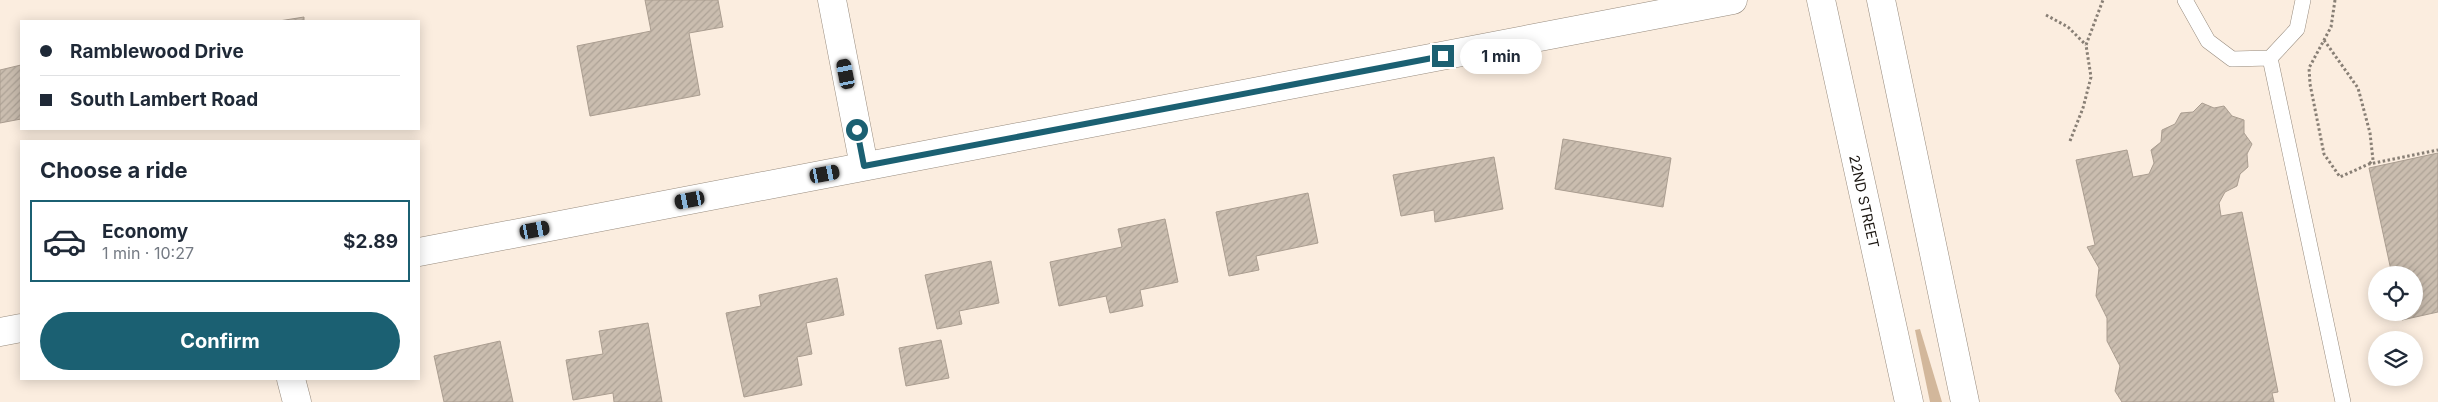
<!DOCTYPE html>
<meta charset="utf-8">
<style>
:root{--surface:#fff;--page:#f2f2f3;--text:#1f2937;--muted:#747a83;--line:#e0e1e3;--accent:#1b6072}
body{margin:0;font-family:Inter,sans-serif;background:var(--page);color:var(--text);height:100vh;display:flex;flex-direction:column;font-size:19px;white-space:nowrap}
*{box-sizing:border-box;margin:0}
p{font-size:16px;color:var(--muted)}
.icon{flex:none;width:28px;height:28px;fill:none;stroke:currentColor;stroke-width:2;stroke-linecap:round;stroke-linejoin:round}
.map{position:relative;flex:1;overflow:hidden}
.side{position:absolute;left:20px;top:140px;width:400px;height:240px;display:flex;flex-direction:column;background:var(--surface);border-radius:0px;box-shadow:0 2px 12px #0003}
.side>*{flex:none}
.hud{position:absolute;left:20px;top:20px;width:400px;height:110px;border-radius:0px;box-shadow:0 2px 12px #0003;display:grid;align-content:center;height:110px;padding:0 20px;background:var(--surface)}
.controls{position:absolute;left:2368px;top:266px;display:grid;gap:10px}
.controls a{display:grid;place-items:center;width:55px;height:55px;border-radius:50%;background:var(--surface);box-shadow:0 2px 12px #0003;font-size:25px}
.end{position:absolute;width:22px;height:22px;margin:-11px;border:6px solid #1b6072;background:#fff;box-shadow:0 0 0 2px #fff}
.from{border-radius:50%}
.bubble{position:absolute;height:35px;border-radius:18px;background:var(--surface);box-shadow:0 2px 12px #0003;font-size:16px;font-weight:700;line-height:35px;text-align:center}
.car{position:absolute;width:15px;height:30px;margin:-15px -8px;border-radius:6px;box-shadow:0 0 4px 1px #0007;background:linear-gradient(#222 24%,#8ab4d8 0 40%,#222 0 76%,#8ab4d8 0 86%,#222 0)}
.hud b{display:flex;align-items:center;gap:18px;height:48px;font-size:19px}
.hud b+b{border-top:1px solid var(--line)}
.hud i{width:12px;height:12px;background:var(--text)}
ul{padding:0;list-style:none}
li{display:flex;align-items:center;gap:15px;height:82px;margin:0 10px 8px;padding:0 10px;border:2px solid transparent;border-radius:0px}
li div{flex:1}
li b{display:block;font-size:19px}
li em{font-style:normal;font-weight:700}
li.on{border-color:var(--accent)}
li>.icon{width:45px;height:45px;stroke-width:1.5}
h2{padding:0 20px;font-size:22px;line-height:60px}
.cta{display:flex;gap:10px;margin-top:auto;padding:10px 20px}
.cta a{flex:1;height:58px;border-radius:30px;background:var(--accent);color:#fff;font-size:20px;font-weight:700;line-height:58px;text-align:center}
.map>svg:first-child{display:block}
</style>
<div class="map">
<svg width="2438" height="402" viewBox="0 0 2438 402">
<defs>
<pattern id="building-hatch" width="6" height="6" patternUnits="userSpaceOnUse" patternTransform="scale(1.25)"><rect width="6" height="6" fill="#cabdaf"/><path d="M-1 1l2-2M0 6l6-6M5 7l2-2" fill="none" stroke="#ada296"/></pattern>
</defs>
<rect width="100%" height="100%" fill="#fbeddf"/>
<path fill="#d2b79b" d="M1920,329l22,73h-12l-15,-72z"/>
<path fill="url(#building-hatch)" stroke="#aa9d90" d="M645,0h73l5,27 -34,6 11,62 -110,21 -13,-70 74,-15z
M304,17v4h-25z
M21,65v54l-21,4v-53z
M2202,103l12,5 10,-2 8,10 12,4v13l8,11 -5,10 1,13 -8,7 -3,12 -12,6 -6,11 2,13 21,-4 36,180 -6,1 2,9h-152l-7,-11 5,-25 -13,-25v-23l-11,-22 3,-28 -12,-21 8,-2 -19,-85 51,-10 6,27 16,-3 5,-11 -3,-13 10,-8 1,-12 13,-6 6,-11 12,-1z
M1563,139l108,19 -8,49 -108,-18z
M2438,153v159l-36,8 -2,-8h14v-37h-22l-23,-107z
M1494,157l9,52 -68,13 -1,-12 -33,6 -8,-41z
M1308,193l10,50 -62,13 3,14 -30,6 -13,-64z
M1165,219l13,63 -38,8 3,16 -33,7 -4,-17 -47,10 -9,-44 72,-15 -4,-18z
M991,261l8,42 -40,8 3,13 -25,5 -12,-54z
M837,278l7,37 -38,8 6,31 -15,3 5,28 -58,12 -18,-84 35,-7 -2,-11z
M648,323l14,79h-48l-1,-9 -40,7 -7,-40 37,-6 -4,-23z
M941,340l8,38 -43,8 -7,-38z
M500,341l13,61h-69l-10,-46z"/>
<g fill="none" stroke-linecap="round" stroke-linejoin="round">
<g stroke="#978b7e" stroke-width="16">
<path id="service" d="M2185,0l23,41 24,18 38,-1 27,-29 6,-29
M2270,58l73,344"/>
</g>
<g stroke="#978b7e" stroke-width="29">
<g id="minor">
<path d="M832,0l32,166"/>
<path id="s1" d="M1821,0l88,402"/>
<path d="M1881,0l84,402"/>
<path d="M419,252l1314,-252"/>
<path d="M0,332l21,-4"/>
<path d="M291,379l6,23"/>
</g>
</g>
<path stroke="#887f75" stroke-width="3" stroke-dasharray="2.5 2.5" stroke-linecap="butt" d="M2335,0l-4,27 -22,41 1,16 14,70 16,23 29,-13 69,-14
M2046,15l22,12 18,18
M2324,40l34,48 12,45 3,27 -4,4
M2070,141l13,-33 8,-31 -5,-32 17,-45"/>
<use href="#service" stroke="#fff" stroke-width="15"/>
<use href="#minor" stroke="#fff" stroke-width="28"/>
</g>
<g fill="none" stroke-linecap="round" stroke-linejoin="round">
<path stroke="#1b6072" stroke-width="6" d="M857,130l7,36 579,-110"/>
</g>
<g text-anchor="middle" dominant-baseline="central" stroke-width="5" stroke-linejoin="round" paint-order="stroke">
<g font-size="14" fill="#1b1611" stroke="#fbeddf">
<text stroke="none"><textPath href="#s1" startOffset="206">22ND STREET</textPath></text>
</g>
</g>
</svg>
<div class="controls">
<a><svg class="icon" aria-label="locate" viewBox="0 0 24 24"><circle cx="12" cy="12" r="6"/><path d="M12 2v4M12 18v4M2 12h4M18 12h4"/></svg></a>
<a><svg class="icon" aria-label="layers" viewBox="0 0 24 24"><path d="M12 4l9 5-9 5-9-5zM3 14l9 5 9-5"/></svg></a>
</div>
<i class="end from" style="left:857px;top:130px"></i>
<i class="end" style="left:1443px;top:56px"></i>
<div class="bubble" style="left:1460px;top:39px;width:82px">1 min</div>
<i class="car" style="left:846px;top:74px;rotate:349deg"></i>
<i class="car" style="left:825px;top:174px;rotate:79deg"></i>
<i class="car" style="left:690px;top:200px;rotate:259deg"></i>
<i class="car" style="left:535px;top:230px;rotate:79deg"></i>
<div class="hud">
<b><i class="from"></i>Ramblewood Drive</b>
<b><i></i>South Lambert Road</b>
</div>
<section class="side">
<h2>Choose a ride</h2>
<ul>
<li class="on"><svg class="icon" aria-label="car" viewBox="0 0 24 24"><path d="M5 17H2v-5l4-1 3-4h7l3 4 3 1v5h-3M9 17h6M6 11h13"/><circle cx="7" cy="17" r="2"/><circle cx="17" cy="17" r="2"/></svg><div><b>Economy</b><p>1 min · 10:27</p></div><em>$2.89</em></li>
</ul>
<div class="cta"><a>Confirm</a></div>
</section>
</div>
